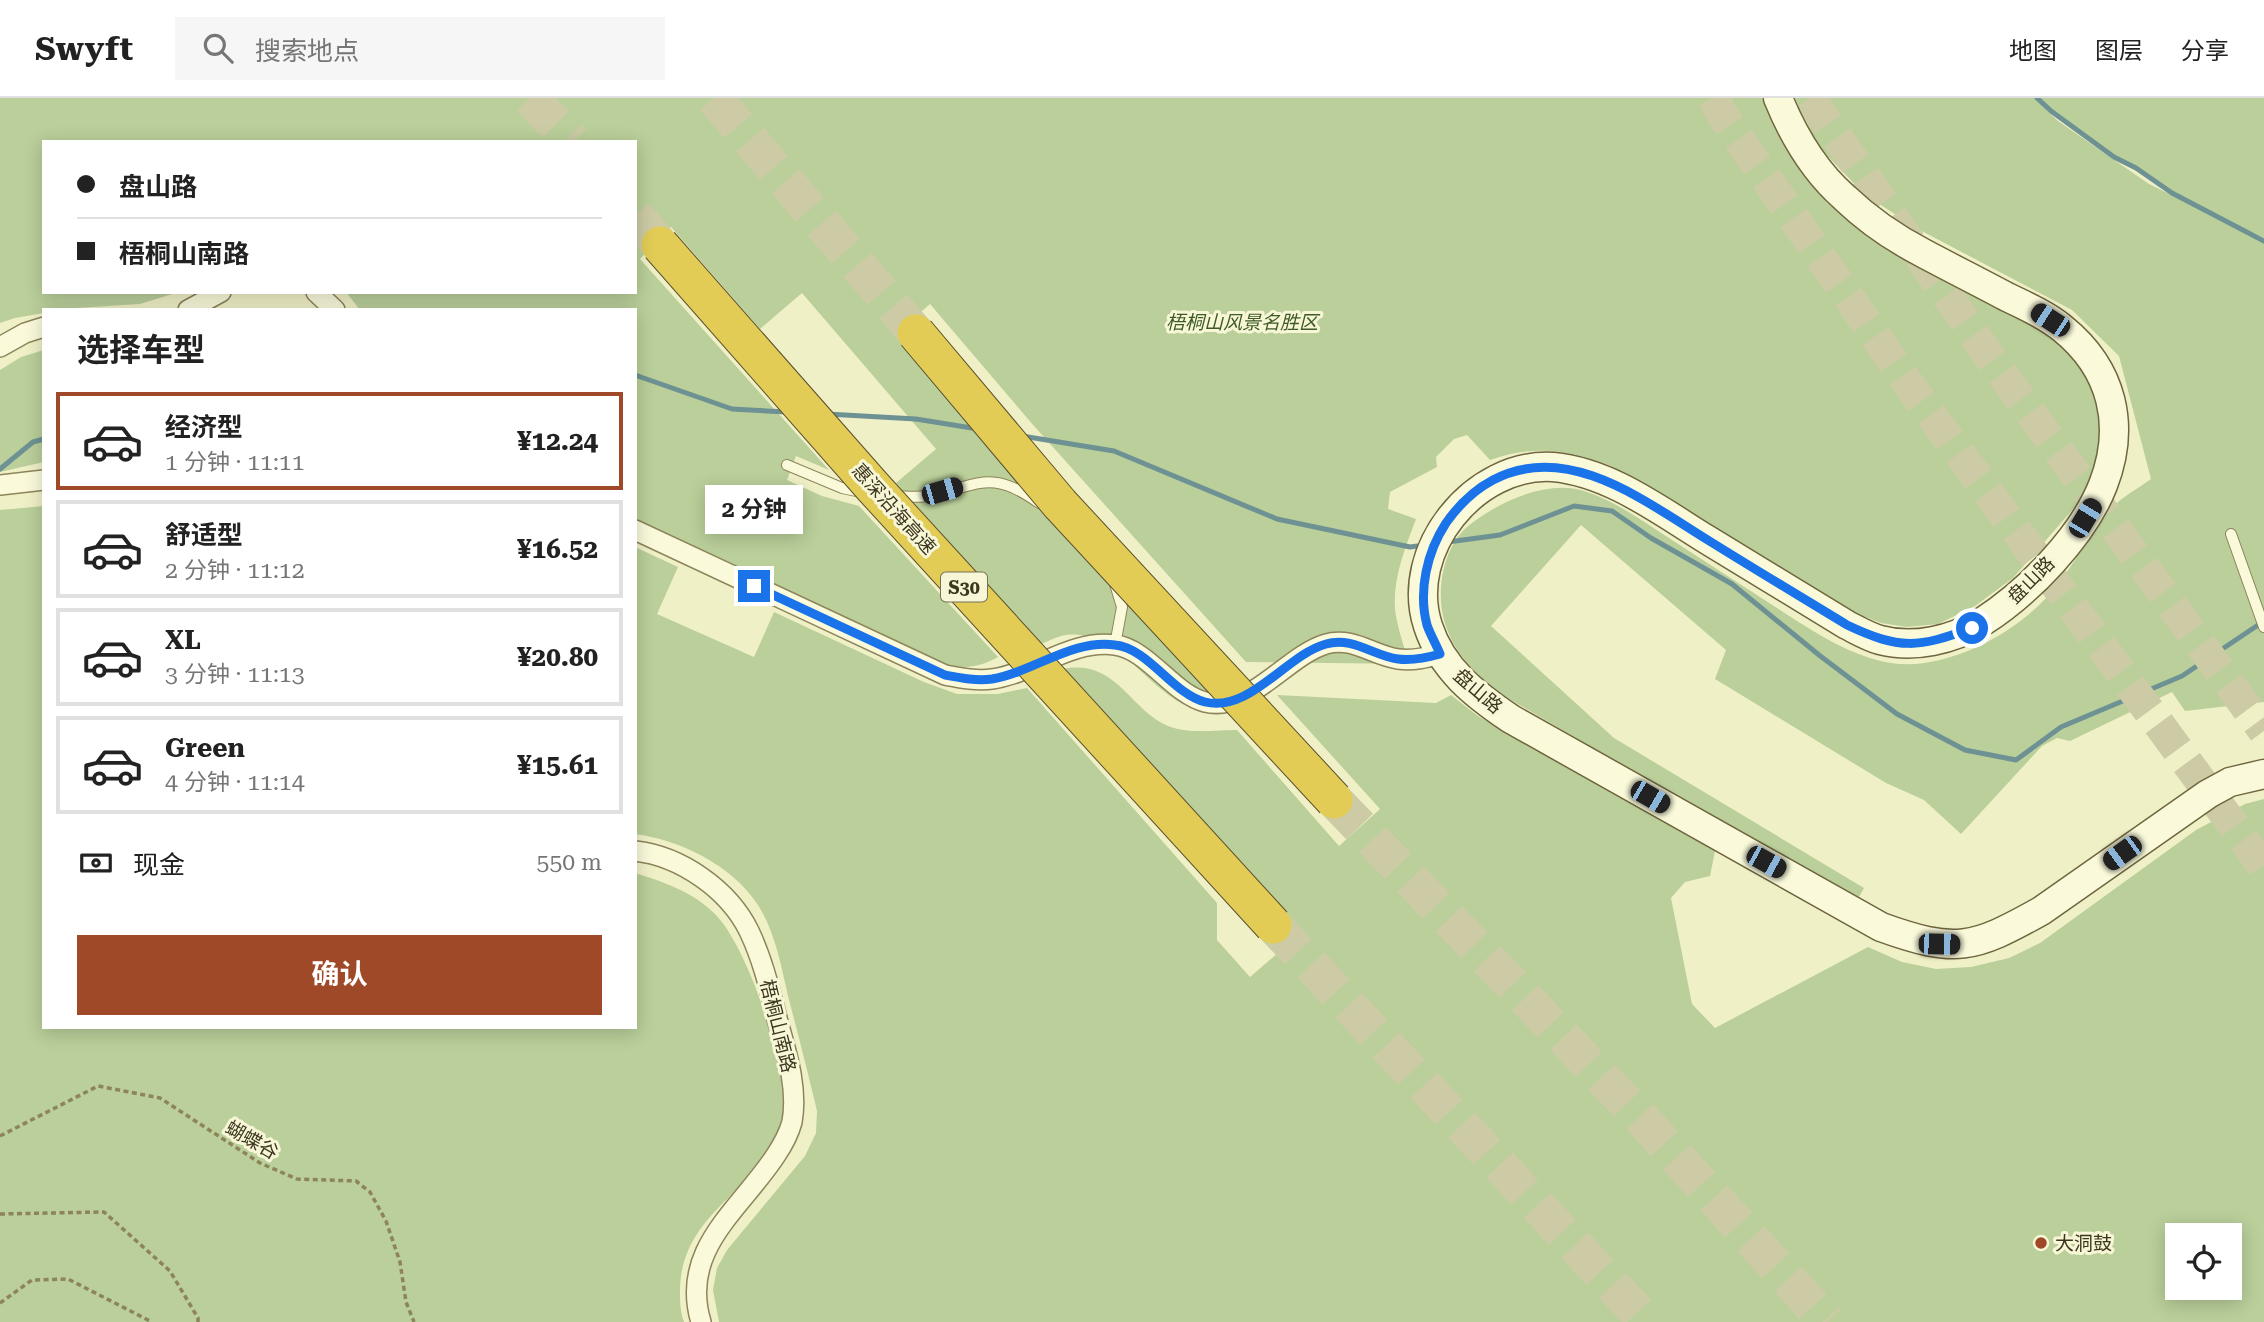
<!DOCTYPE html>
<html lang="zh">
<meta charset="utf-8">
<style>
:root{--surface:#fff;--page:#f6f6f6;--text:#222;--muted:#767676;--line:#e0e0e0;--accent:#9f4928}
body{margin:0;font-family:"Roboto Serif","Noto Sans SC",serif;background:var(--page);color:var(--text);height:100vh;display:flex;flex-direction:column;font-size:26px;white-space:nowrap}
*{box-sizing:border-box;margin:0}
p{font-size:23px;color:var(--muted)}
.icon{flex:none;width:38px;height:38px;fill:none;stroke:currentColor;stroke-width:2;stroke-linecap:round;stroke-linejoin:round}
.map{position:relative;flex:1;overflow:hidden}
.sheet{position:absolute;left:42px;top:210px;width:595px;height:721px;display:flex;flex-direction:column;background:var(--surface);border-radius:0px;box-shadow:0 4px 18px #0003}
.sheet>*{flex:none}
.guide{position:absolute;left:42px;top:42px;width:595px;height:154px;border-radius:0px;box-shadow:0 4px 18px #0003;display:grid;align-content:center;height:154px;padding:0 35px;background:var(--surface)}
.controls{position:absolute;left:2165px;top:1125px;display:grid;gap:14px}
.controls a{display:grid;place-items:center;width:77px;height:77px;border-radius:0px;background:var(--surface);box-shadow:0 4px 18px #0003;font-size:35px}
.end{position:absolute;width:32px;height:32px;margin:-16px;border:9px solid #1a73e8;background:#fff;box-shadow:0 0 0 4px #fff}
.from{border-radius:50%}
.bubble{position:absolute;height:49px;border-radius:0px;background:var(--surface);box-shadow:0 4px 18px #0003;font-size:23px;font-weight:700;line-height:49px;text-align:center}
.car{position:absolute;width:21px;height:42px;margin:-21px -10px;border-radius:9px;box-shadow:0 0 5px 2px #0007;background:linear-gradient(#222 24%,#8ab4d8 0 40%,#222 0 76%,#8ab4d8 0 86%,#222 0)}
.guide b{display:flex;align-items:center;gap:24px;height:66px;font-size:26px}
.guide b+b{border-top:2px solid var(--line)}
.guide i{width:18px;height:18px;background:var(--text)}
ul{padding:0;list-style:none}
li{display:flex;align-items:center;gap:21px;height:98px;margin:0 14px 10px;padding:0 21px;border:4px solid var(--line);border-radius:0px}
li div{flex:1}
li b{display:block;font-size:26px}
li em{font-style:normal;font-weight:700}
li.current{border-color:var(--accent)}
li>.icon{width:63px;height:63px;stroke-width:1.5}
h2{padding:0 35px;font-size:32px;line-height:84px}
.pay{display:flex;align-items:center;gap:18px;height:77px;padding:0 35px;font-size:26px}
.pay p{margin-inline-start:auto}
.primary-button{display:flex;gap:14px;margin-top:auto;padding:14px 35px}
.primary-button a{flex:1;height:80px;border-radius:0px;background:var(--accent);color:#fff;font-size:28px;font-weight:700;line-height:80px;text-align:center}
header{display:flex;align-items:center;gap:42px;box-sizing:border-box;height:98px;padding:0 35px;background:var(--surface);border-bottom:2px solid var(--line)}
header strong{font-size:33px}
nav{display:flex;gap:38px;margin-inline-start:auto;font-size:24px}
.search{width:490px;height:63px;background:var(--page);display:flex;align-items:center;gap:18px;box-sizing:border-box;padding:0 24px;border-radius:0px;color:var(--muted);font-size:26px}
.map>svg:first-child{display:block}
</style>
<header>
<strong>Swyft</strong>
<div class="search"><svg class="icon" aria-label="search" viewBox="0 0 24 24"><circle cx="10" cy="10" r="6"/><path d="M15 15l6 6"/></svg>搜索地点</div>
<nav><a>地图</a><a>图层</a><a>分享</a></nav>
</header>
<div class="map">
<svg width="2264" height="1224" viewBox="0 0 2264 1224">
<rect width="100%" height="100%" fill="#f0f0c7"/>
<path fill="#bacf9a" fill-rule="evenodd" d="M0,0h1762l23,47 42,58 51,41 163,84 32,26 19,35 9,38 -4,38 -17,36 -67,77 -38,28 -37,18 -31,3 -26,-4 -33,-13 -239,-145c-42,-16 -75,-20 -119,-5l-23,-25 -13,4 -18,18 1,10 -47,25 -2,17 28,10c-12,32 -27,68 -19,102 3,14 8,29 12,43l-163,-2 -212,-236 -104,-122 -34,30 100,123 225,247c-9,3 -22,7 -31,3 -44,-17 -71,-78 -124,-72 -8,1 -17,6 -25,9l-145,-161 40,-34 -134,-156 -42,36 -89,-102 -31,32 189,211 -33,-14 -9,24 35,16 37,10 139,151c-20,11 -33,12 -55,7l-308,-143v-211h-275l-14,-18h289v-150h-591v150h135l-39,12 -96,6v3l-29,5 -15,5z
M1795,0h239l24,23 91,63 115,56v462l-79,9 -13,-19 -102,49 -13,-3 -15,8 -81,88 -37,-34 -38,-17 -171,-104 11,-29 -145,-125 -90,101 123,112 250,150 -8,14 -355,-208c-25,-20 -48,-41 -57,-74 -8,-30 -1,-72 23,-93 29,-24 79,-48 117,-36 32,10 60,31 88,49 37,24 74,48 111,72 41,26 89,59 141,51 46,-7 91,-32 123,-66 25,-27 41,-62 66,-90 10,-11 26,-19 38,-28l-32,-123 -47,-46 -156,-82 -52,-34 -46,-48z
M2039,0h225v140c-78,-39 -161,-79 -225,-140z
M44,252v112l-44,10v-102l21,-13z
M44,408v521h591v-154c29,9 58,19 80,41 33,32 80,168 65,213 -20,64 -100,85 -100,164 0,11 0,20 4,31h-684v-812z
M635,449l43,20 -21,47 97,43 20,-45 150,70 33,12h41l29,-6 190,215v37l33,37 50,-43 -237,-265c57,-12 69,50 115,60 18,4 41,1 59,1l102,116 41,-37 -103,-114 159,8 15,-8 27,21 237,135 -5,25 -25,6 -14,16 21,106 23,24 153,-81 34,15 34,7 35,-2 38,-9 31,-15 156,-113 49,-26 19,-5v523h-1545l-6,-32 4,-22 10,-18 78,-94 11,-23 1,-22c-9,-38 -19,-77 -29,-115 -7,-31 -13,-64 -30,-91 -26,-40 -78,-65 -123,-71zM2177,1138h53v52h-53z"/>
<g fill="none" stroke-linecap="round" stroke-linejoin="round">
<path stroke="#6e9293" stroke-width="5" d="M2037,0l14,13 63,46 22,11 36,25 92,48
M635,277l97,34 54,3
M827,316l89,5 62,10
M1022,338l92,15 163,68 133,28 15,-2
M0,371l33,-27 11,-3
M1448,444l52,-7 74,-29 38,5 39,27 81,46 87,71 78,59 68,36 51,10 45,-33 121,-51 82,-55"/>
<path stroke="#cccba5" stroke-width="32" stroke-dasharray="32 16" stroke-linecap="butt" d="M1714,0l7,15 191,276 352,478
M1810,0l179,258 275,375"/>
<path stroke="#cccba5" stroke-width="37" stroke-dasharray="37 18" stroke-linecap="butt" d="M530,0l43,44
M714,0l202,235
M635,117l25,30
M1334,702l307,318 186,204
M1273,827l374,397"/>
<g stroke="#8d845b" stroke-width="12">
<path id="service" d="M787,367l55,23 19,4
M894,398c10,0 22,2 32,0 52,-9 63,-29 113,7
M2231,436l33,93
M1115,486l7,23 -7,38"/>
</g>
<g stroke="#8d845b" stroke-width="22">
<path id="minor" d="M316,194l19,18
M188,212l33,-18
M0,249l25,-14 19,-6
M0,387l44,-5
M635,432l310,145c16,3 31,6 47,4 42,-6 79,-40 123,-34 33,4 58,49 90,57 44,11 81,-46 121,-58 26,-8 48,12 72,15 15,2 28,-1 42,-5
M635,753c46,5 94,39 114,80 14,29 21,60 29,91 9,32 20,67 14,100 -3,11 -10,24 -16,33 -35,54 -97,94 -75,167"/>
</g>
<g stroke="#6f653e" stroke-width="31">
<path id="secondary" d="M1778,0c15,37 36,73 67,100 22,21 51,41 78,55 28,15 56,29 84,44 19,9 39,18 55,31 51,41 64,98 41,157 -20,51 -75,108 -121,137 -30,18 -68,27 -102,18 -11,-3 -23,-10 -33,-15 -47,-29 -94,-57 -141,-86 -47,-29 -97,-67 -153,-72 -78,-5 -150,83 -125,159 14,43 47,69 83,93l370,208c75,27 92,22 160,-16l167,-117 22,-12 34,-8"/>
</g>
<path stroke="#8d845b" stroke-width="3.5" stroke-dasharray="5 3.5" stroke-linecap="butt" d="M0,1038l98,-50 62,12 100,65 37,16 59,2 14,11 16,29 14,41 6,40 8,20
M0,1116l104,-2 66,59 28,47v4
M0,1205l32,-23 36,-1 84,43"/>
<use href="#service" stroke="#fafadb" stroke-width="10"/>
<use href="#minor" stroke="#fafadb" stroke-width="19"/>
<use href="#secondary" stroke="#fafadb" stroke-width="28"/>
<g stroke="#5b502f" stroke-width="39" stroke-linecap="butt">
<path id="motorway-bridge" d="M660,147l213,242 400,438
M916,235l144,171 274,296"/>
</g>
<use href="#motorway-bridge" stroke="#e2cc56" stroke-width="37"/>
</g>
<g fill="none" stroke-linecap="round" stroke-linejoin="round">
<path stroke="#1a73e8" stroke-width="9" d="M754,488l191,89c16,3 31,6 47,4 42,-7 79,-40 123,-34 33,3 58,49 90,57 45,11 81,-47 121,-58 26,-8 48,12 72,15 15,2 28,-1 42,-5 -4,-10 -10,-20 -13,-29 -9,-34 0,-73 19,-102 12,-17 28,-33 47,-43 76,-40 154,23 218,62 45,28 90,55 136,83 53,25 71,23 125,3"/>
</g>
<circle fill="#9f4928" stroke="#f7f7d7" stroke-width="2.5" cx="2041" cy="1145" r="7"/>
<g text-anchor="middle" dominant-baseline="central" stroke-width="6" stroke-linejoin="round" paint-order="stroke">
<rect fill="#f7f7d7" stroke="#757056" stroke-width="2" x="941" y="474.5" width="46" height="29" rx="5"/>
<g font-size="18" font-weight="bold" fill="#3d361f">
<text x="964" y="489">S30</text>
</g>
<g font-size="19" font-style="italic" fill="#3e5a25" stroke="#f7f7d7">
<text x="1242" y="224">梧桐山风景名胜区</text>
</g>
<g font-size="19" fill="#3d361f" stroke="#f7f7d7">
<text transform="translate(894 411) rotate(48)">惠深沿海高速</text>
<text transform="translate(2031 482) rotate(-45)">盘山路</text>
<text transform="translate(1478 593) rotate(41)">盘山路</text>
<text transform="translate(778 928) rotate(76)">梧桐山南路</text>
<text transform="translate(252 1042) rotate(30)">蝴蝶谷</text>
</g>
<g font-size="19" fill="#3d361f" stroke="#f7f7d7" text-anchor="start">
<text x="2055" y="1145">大洞鼓</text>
</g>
</g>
</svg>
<div class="controls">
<a><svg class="icon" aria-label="locate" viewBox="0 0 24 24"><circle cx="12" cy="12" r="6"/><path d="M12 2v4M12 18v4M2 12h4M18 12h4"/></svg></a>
</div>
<i class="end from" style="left:1972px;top:530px"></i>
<i class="end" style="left:754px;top:488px"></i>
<div class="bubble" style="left:705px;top:387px;width:98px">2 分钟</div>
<i class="car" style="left:2050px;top:222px;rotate:303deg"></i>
<i class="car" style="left:942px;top:393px;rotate:74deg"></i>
<i class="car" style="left:2085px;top:420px;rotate:31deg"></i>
<i class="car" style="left:1650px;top:699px;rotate:120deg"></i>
<i class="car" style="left:2122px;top:755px;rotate:234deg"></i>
<i class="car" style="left:1766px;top:764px;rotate:119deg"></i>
<i class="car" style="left:1939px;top:846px;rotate:91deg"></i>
<div class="guide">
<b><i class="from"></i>盘山路</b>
<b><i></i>梧桐山南路</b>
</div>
<section class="sheet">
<h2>选择车型</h2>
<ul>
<li class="current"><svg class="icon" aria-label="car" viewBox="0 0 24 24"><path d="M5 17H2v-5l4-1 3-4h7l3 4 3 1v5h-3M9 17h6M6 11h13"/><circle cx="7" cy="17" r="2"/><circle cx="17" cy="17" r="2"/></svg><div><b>经济型</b><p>1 分钟 · 11:11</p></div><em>¥12.24</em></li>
<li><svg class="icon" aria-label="car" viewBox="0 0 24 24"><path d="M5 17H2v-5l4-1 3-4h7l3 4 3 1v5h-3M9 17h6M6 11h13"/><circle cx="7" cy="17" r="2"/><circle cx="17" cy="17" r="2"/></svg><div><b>舒适型</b><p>2 分钟 · 11:12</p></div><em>¥16.52</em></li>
<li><svg class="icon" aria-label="car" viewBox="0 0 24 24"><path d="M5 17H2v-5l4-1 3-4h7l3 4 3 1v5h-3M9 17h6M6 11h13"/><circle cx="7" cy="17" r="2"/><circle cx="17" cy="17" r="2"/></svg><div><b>XL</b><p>3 分钟 · 11:13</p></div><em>¥20.80</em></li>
<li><svg class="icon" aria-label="car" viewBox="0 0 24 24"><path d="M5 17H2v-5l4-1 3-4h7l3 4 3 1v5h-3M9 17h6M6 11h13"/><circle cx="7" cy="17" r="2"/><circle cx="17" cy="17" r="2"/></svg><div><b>Green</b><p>4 分钟 · 11:14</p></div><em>¥15.61</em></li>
</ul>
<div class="pay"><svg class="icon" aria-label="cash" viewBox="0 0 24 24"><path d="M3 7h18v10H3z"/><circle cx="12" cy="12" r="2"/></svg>现金<p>550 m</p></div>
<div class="primary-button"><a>确认</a></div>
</section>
</div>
